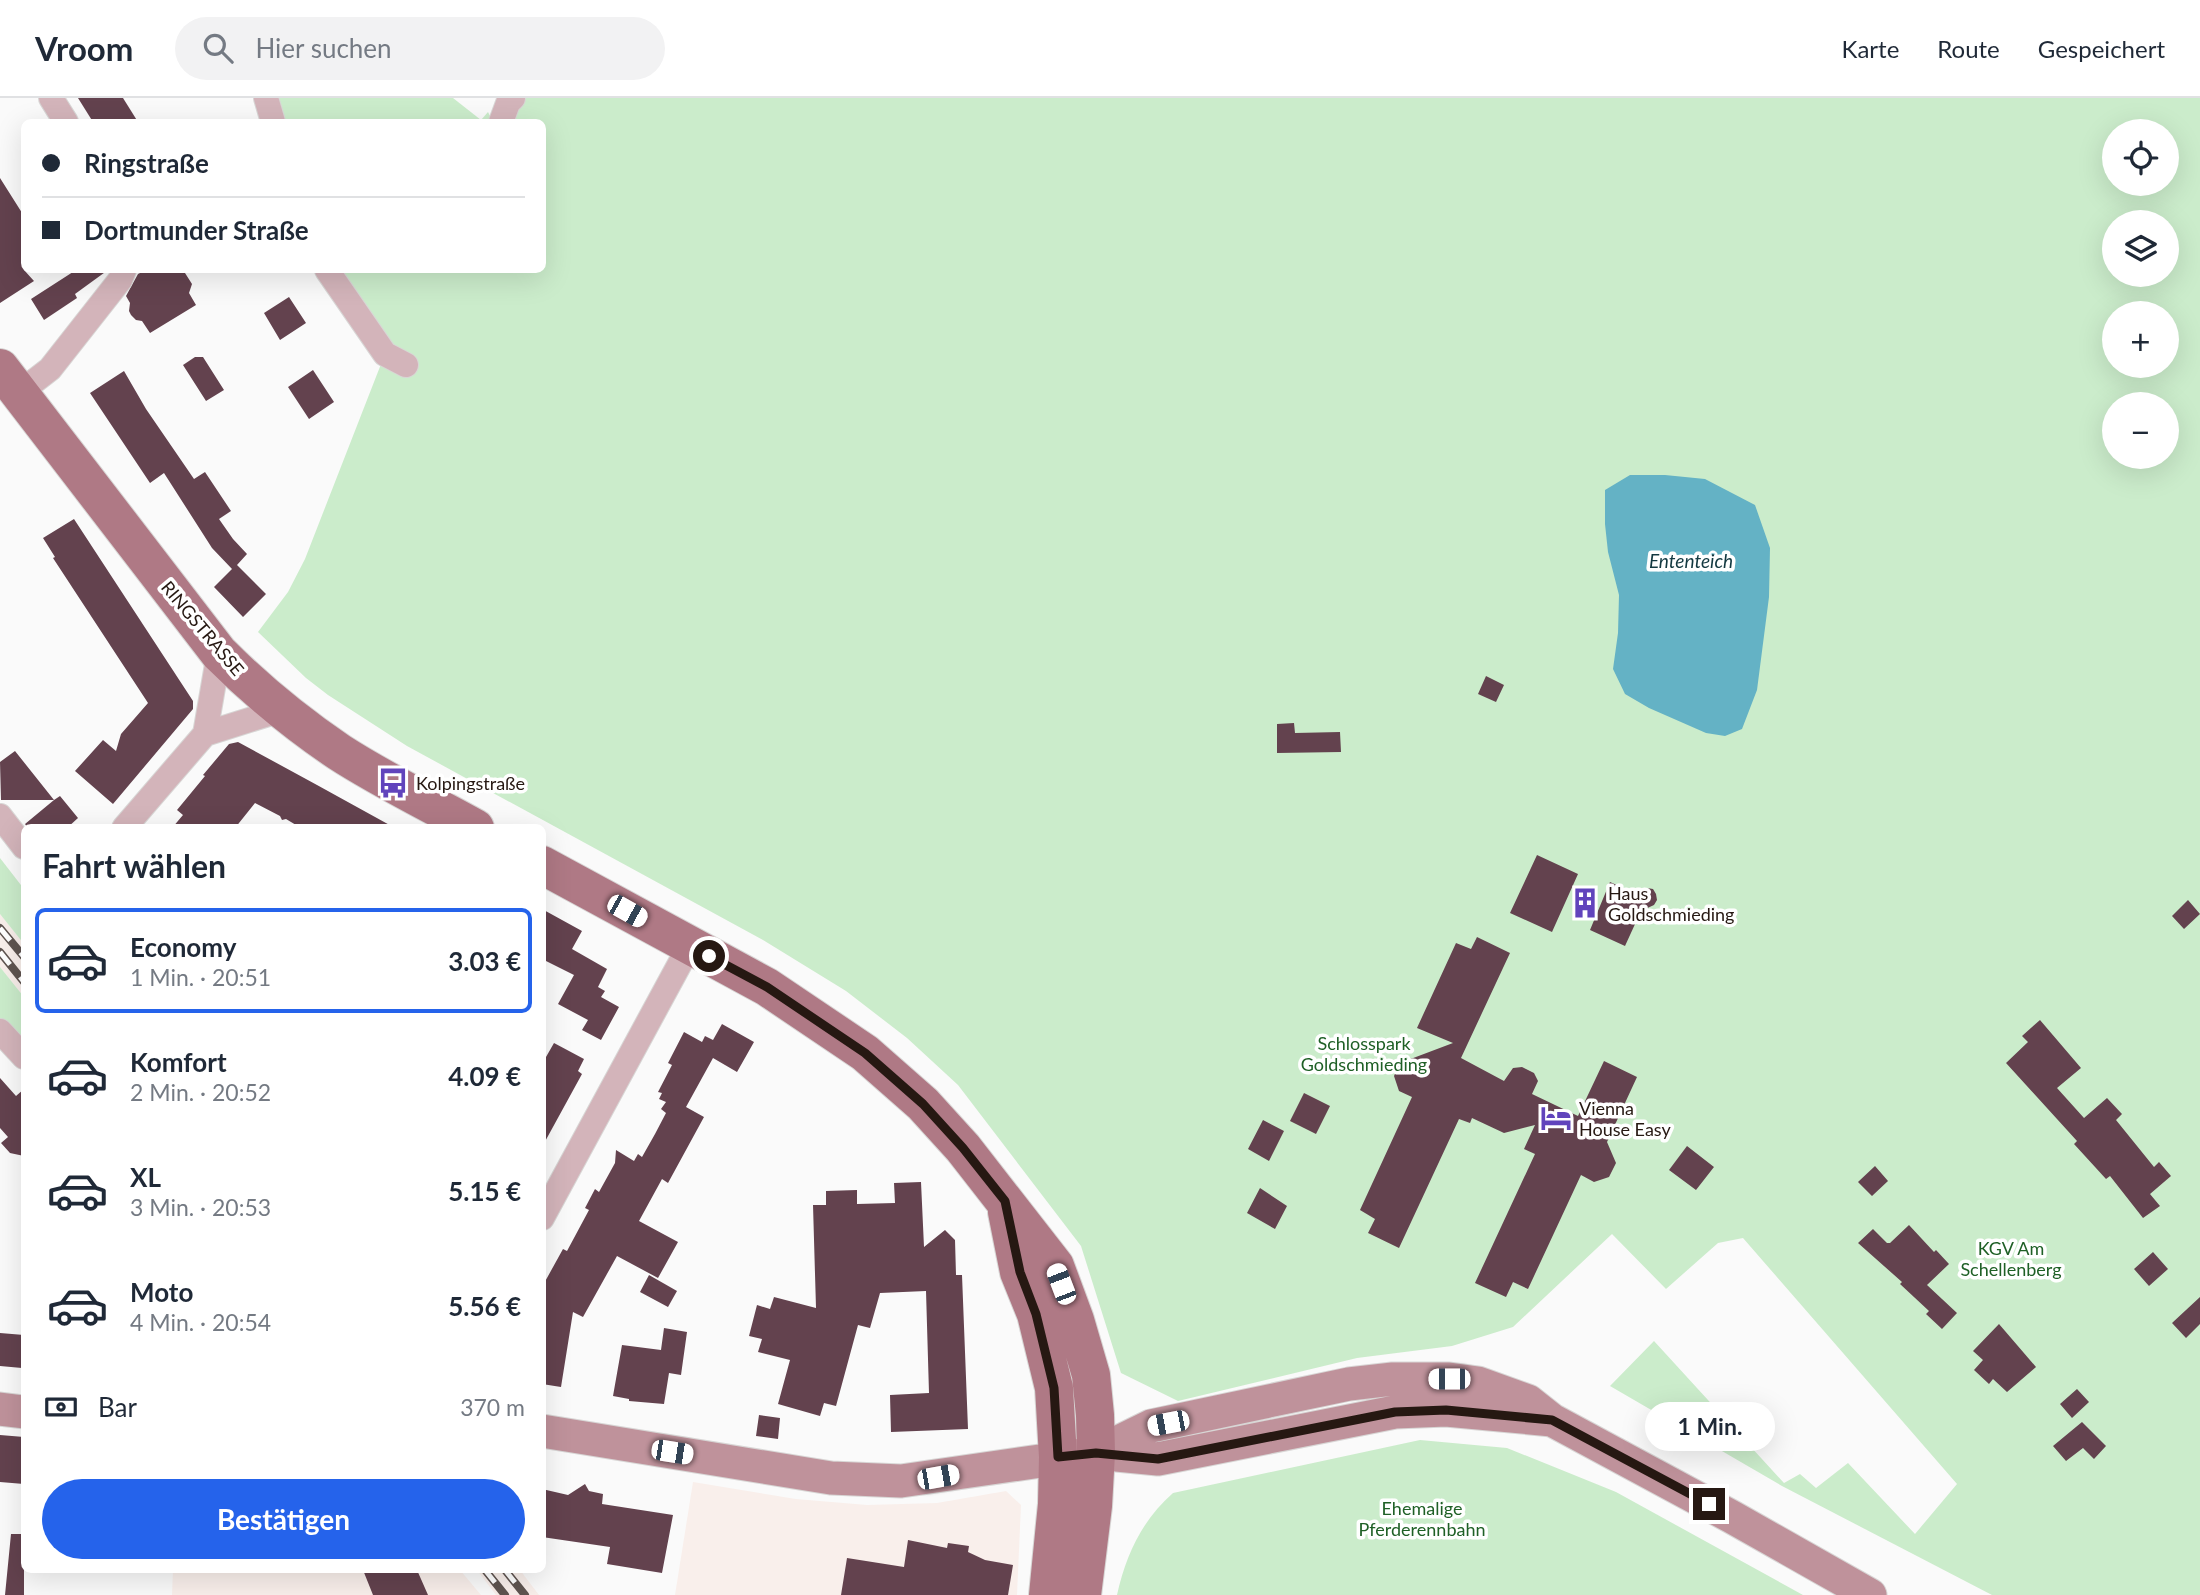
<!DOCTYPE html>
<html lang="de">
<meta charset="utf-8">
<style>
:root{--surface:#fff;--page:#f2f2f3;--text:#1f2937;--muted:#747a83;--line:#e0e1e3;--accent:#2563eb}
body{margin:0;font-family:Lato,sans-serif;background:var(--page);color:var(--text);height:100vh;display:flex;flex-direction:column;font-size:26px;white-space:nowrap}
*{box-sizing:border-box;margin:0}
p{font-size:23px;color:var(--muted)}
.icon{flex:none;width:38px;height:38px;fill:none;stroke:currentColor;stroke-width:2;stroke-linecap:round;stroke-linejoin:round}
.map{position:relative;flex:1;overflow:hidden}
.sheet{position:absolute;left:21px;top:726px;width:525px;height:749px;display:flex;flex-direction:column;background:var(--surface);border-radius:10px;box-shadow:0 7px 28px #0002}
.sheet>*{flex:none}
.guide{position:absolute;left:21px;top:21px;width:525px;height:154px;border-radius:10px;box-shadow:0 7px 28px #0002;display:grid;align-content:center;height:154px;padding:0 21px;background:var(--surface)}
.fabs{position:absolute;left:2102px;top:21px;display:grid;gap:14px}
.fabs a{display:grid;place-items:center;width:77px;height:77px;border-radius:50%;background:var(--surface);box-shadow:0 7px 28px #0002;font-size:35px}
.end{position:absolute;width:32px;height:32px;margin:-16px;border:9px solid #261812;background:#fff;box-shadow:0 0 0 4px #fff}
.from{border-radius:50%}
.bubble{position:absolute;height:49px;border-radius:24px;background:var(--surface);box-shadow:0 7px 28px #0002;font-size:23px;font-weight:700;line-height:49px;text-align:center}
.car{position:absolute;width:21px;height:42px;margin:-21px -10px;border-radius:9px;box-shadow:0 0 5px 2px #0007;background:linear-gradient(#fff 24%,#345 0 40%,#fff 0 76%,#345 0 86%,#fff 0)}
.guide b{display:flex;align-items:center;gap:24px;height:66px;font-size:26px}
.guide b+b{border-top:2px solid var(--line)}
.guide i{width:18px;height:18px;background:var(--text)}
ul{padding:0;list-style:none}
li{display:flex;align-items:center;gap:21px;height:105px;margin:0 14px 10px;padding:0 7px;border:4px solid transparent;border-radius:10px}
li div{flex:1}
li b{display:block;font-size:26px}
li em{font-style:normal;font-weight:700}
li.current{border-color:var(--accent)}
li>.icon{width:63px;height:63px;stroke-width:1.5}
h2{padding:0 21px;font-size:32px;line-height:84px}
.pay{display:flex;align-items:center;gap:18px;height:77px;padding:0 21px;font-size:26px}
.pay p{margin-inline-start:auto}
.cta{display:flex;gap:14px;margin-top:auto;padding:14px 21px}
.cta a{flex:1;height:80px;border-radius:42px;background:var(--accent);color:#fff;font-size:28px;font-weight:700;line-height:80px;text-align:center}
header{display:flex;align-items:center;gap:42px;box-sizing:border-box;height:98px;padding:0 35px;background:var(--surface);border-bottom:2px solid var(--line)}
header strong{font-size:33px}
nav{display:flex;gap:38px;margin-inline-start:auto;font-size:24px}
.search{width:490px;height:63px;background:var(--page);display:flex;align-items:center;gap:18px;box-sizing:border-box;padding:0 24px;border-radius:38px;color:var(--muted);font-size:26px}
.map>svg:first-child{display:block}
</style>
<header>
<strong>Vroom</strong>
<div class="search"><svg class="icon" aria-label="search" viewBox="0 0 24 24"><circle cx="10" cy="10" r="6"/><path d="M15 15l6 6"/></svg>Hier suchen</div>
<nav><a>Karte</a><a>Route</a><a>Gespeichert</a></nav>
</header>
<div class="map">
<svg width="2200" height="1497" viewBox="0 0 2200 1497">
<rect width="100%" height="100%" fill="#fafafa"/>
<path fill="#f9efeb" d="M0,816l24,30v53l-24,-30z
M693,1384l103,17 71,6 70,-2 69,-12 15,14 -4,90h-342z
M173,1472h287l21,25h-309z
M477,1472h43l19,25h-43z"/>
<path fill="#cbeccb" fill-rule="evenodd" d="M279,0h174l28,22 7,-8 5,10h-207z
M526,0h1674v1497h-208l-210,-109 -172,-100 44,-45 130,142 16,-9 16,14 32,-25 67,71 42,-50 -214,-246 -25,5 -52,46 -54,-55 -99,93 -61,19 -95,12 -179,43 -57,-28 -40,-127 -123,-161 -51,-47 -61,-47 -83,-51 -356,-194 -79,-51 -22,-17 -48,-46 30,-40 17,-33 85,-218 -48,-71h200v-148h-36zM2114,33h52v53h-52zM2114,124h52v53h-52zM2114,215h52v53h-52zM2114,306h52v53h-52z
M0,760l24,31v55l-24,-30z
M0,869l24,30v55l-24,-27z
M1420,1342l87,8 109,44 187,103h-686c9,-40 25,-75 56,-102z"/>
<path fill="#64b2c5" d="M1630,377h35l40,4 50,26 15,43 -1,49 -12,93 -15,39 -17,7 -19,-3 -57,-25 -24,-14 -12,-25 5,-36 1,-38 -11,-43 -3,-28v-34z"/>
<path fill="#63424e" d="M78,0h45l15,24h-45z
M0,80l24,38v54l10,11 -34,22z
M76,172h32l-33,24 2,4 -33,22 -13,-21z
M146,172h25l14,3 7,11 -3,9 7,12 -46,28 -8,-12 -6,-1 -5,-5 -2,-4 1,-8 -4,-7 12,-22z
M289,199l17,26 -26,17 -16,-27z
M195,259h8l21,33 -18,11 -23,-36z
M313,272l21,32 -25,17 -21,-32z
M124,273l22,38 48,70 11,-7 26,39 -12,8 14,20 14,15 -10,11 29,29 -23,23 -29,-30 18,-18 -20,-21 -48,-75 -14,10 -60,-90z
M74,421l119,182v8l-80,95 -38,-33 28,-31 13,11 5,-17 27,-31 -95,-145 2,-1 -12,-19z
M1486,578l18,9 -8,17 -18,-8z
M1294,625l1,10 45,-1 1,20 -64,1v-29z
M238,644l79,43 78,43h-94l-15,-9 -4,1 -2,-4 -25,-13 -20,25h-63l11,-13 -6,-5 28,-34 -2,-1 26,-31z
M15,653l39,49 6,-4 18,22 -11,10h-39l-3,-4 29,-24h-53l-1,-38z
M1537,757l41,19 -26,58 -42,-19z
M1610,784l20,9 17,-3 6,1 3,5 1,6 -3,5 -13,6 -16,35 -35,-16z
M2188,802l12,14 -16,15 -12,-13z
M542,811l40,22 -10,18 35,20 -9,18 7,4 -4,6 18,10 -18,33 -19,-10 6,-10 -30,-16 16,-29 -32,-16z
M1477,839l33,16 -49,105 43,23 9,-13 9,-1 12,6 4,8 -6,13 46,22 26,-55 33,16 -30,65 9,21 -7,14 -15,5 -13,-7 -53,114 -15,-7 -7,15 -31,-14 60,-129 -11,-5 11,-24 -31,8 -32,-15 -2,5 -11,-4 -60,129 -31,-15 7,-14 -15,-9 52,-113 -13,-6 -5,-15 6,-13 53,-20 -36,-15 39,-85 15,6z
M2040,922l41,48 -24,20 27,30 23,-20 15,16 -6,6 38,47 5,-5 12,14 -21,18 10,12 -17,12 -33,-42 -4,3 -32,-35 3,-3 -71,-78 22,-21 -6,-6z
M722,926l32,18 -17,30 -24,-14 -27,49 18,10 -36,66 -6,-4 -23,42 39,21 -20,36 -41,-22 -34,61 -10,-5 -12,75 -19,-3v-97l21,-38 4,2 22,-41 -4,-2 10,-19 4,3 16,-29 1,-13 18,11 4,-7 4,3 13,-23 11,-21 -5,-4 5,-7 -7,-3 3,-6 -4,-1 14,-27 -4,-2 16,-31 18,10 3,-6 8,4z
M554,945l30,16 -6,12 4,3 -40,73v-83z
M0,980l16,18 8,-7v67l-14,-3 -9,-10 7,-6 -8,-9z
M1304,995l26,13 -14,28 -26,-13z
M1263,1022l21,11 -15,30 -21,-12z
M1687,1048l27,21 -18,23 -27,-20z
M1875,1068l13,15 -16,15 -14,-14z
M921,1084l3,65 21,-17 10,10 1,35h6l6,154 -77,3 -1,-37 39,-2 -3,-102 -46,2 -10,35 -12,-3 -22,81 -12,-3 -4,13 -42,-12 12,-44 -32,-8 4,-13 -13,-3 8,-31 13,4 4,-12 42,11 -3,-103h13v-14l31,-1v14l38,-1 -1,-20z
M1260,1090l27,18 -12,23 -28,-16z
M1909,1127l25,27 2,-2 13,14 -22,21 30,28 -15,16 -16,-15 3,-3 -29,-27 2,-2 -44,-39 15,-14 14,14h3z
M2153,1154l15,17 -19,17 -15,-17z
M649,1177l28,16 -9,16 -28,-15z
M2200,1199v27l-14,14 -14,-15z
M1999,1226l37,43 -29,25 -14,-13 -4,5 -15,-14 9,-10 -10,-9z
M664,1230l23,4 -6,43 -12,-2 -5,31 -35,-3v-2l-16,-3 9,-51 39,5z
M0,1235l24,2 -2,33 -22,-2z
M2077,1291l12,13 -17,16 -12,-14z
M759,1317l21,3 -2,21 -22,-3z
M2082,1324l24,24 -12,13 -11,-11 -17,13 -13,-15z
M0,1337l24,2v47l-24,-2z
M585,1386l4,7 14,3 -1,10 71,11 -11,58 -55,-9 3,-17 -68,-10v-48l26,6z
M11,1436h13v61h-19z
M908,1442l39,8 1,-5 21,3 -1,6 17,8 28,5 -5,30h-167l6,-37 57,9z
M363,1472h54l11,25h-55z"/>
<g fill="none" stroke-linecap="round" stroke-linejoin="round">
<g stroke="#d8d6d5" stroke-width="26">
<path id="street" d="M51,0l15,24
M266,0l7,24
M501,24l7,-19 5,-5
M327,172l58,84 21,11
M19,295l31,-24 70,-89 4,-10
M205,636l76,-24
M0,718l24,31
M124,730l81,-94 14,-81
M0,933l24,26
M542,1120l148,-273"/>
</g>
<g stroke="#d8d6d5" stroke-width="35">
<path id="secondary" d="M0,1311l24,3
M542,1333l289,47 70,3 195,-28 62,6 237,-47 51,-2 106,10
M1096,1355l55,-27 198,-42 44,-5h56l29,4 50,18 24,19 180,97 138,78"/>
</g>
<g stroke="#d8d6d5" stroke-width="40">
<path id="primary" d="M0,270l219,285c37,37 77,70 120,99 43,28 91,51 136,76
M542,767l225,122 98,66 58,51 40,44 92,118 20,54 16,55 4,40 1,38 -3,53 -11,89
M1007,1114l12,60 17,42 18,74 4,69 -1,47 -9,91"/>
</g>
<use href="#street" stroke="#d3b4ba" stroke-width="24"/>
<use href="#secondary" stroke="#bf929b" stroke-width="33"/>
<use href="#primary" stroke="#af7985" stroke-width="38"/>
<g stroke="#5f5450" stroke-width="8">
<path id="rail" d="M0,830l24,29
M0,854l24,30
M485,1472l20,25
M505,1472l20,25"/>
</g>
<use href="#rail" stroke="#fff" stroke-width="5" stroke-dasharray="16" stroke-linecap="butt"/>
</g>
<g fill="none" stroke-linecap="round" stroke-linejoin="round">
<path stroke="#261812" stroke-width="9" d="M709,858l58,31 98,66 58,51 40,44 42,53 15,71 16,42 18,74 4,69 38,-4 62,6 237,-47 51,-2 106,10 157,84"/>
</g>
<defs>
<g id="bus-bare" transform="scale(2.415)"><path d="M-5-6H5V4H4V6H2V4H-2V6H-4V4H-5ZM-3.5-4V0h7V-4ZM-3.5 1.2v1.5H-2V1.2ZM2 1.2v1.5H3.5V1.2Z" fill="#6144bc" stroke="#fff" stroke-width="2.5" paint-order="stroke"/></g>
<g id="building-bare" transform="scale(2.415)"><path d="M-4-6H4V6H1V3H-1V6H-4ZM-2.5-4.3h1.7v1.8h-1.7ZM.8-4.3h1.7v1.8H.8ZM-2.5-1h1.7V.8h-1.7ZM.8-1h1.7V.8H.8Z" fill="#6144bc" stroke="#fff" stroke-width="2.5" paint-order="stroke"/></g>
<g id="hotel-bare" transform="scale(2.415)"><path d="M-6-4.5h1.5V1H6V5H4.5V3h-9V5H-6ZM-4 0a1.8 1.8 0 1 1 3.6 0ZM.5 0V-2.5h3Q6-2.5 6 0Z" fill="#6144bc" stroke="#fff" stroke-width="2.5" paint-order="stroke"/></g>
</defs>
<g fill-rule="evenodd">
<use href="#bus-bare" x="393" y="685"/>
<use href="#building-bare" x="1585" y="805"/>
<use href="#hotel-bare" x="1556" y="1020"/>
</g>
<g text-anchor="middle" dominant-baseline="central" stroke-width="7" stroke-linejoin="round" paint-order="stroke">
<g font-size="18" fill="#261812" stroke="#fff">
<text transform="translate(203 530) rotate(50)">RINGSTRASSE</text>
</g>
<g font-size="18" fill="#261812" stroke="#fff" text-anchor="start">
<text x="416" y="685">Kolpingstraße</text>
<text x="1608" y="795">Haus<tspan x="1608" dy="21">Goldschmieding</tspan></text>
<text x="1579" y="1010">Vienna<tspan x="1579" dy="21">House Easy</tspan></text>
</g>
<g font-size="18" fill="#1f6026" stroke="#fff">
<text x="1364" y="945">Schlosspark<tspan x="1364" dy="21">Goldschmieding</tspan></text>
<text x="2011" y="1150">KGV Am<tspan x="2011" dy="21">Schellenberg</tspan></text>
<text x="1422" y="1410">Ehemalige<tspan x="1422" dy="21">Pferderennbahn</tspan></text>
</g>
<g font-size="19" font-style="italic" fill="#133941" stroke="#fff">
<text x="1691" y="462">Ententeich</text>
</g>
</g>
</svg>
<div class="fabs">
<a><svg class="icon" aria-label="locate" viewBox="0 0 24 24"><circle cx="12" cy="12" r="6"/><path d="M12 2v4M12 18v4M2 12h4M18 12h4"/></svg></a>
<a><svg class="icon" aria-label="layers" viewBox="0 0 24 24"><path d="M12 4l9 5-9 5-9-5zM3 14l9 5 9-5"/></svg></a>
<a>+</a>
<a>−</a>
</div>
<i class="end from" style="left:709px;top:858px"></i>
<i class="end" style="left:1709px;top:1406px"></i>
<div class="bubble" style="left:1645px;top:1304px;width:130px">1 Min.</div>
<i class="car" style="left:627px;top:813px;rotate:119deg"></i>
<i class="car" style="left:1061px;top:1186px;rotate:339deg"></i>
<i class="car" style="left:1449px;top:1281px;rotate:270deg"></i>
<i class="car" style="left:1168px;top:1325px;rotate:259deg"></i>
<i class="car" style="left:672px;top:1354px;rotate:99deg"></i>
<i class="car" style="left:938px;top:1379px;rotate:80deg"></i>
<div class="guide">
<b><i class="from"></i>Ringstraße</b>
<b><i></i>Dortmunder Straße</b>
</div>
<section class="sheet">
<h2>Fahrt wählen</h2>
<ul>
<li class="current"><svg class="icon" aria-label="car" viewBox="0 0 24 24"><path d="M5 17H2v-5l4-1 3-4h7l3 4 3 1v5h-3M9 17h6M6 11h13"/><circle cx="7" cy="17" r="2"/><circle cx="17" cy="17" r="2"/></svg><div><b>Economy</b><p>1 Min. · 20:51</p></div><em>3.03 €</em></li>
<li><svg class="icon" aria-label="car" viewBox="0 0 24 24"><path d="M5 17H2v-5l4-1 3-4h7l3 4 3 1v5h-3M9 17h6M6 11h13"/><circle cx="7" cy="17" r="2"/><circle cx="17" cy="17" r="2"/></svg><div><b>Komfort</b><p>2 Min. · 20:52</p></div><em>4.09 €</em></li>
<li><svg class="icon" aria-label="car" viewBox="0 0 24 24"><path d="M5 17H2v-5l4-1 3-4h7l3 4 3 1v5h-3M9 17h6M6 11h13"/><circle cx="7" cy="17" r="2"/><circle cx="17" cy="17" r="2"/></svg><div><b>XL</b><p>3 Min. · 20:53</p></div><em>5.15 €</em></li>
<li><svg class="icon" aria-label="car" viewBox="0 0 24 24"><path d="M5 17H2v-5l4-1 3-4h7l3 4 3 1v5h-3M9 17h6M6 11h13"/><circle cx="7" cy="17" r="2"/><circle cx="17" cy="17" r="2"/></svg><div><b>Moto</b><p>4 Min. · 20:54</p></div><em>5.56 €</em></li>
</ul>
<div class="pay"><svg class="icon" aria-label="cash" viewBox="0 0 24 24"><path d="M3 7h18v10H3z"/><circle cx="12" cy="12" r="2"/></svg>Bar<p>370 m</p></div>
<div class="cta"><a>Bestätigen</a></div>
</section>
</div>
